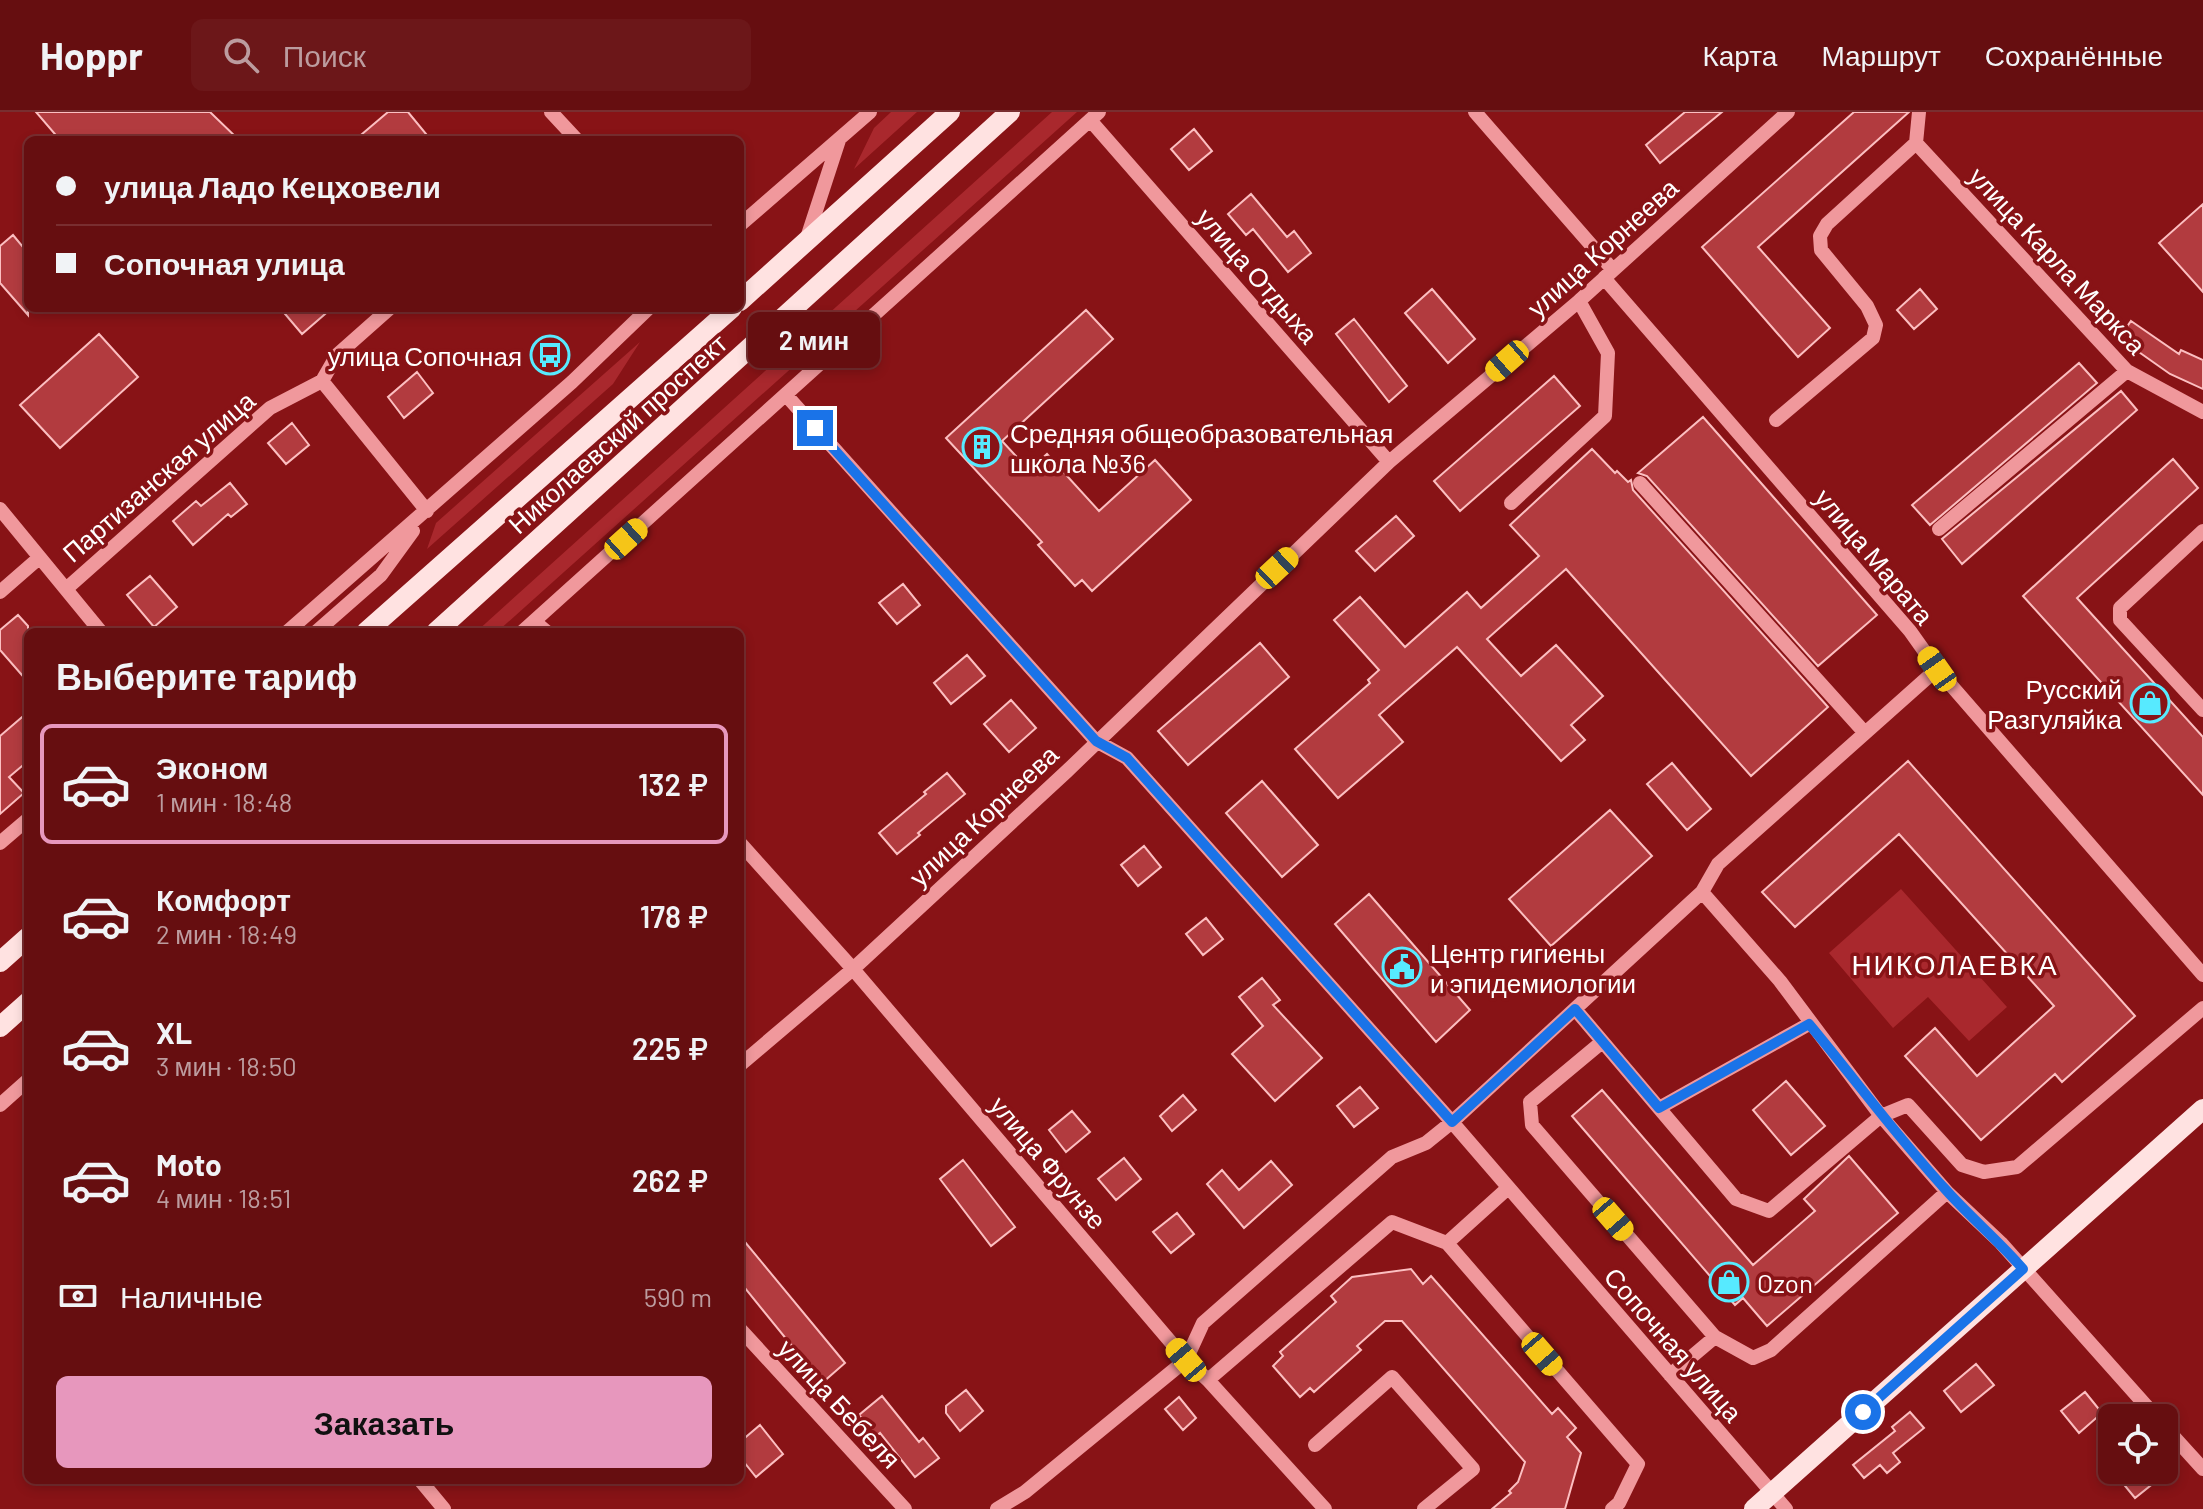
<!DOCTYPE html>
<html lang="ru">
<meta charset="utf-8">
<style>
:root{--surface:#660e10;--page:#6c1719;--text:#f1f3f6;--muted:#bc9c9f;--line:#792e30;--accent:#e797bd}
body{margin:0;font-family:Barlow,sans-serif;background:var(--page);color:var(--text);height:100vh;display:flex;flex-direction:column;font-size:30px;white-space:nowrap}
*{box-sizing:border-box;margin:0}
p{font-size:26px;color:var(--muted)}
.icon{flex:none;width:44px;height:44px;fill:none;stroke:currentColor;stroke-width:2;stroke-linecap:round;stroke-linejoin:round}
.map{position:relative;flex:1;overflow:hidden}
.side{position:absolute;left:24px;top:516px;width:720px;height:856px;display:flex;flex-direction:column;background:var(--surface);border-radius:12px;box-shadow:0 4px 12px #0003,0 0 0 2px var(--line)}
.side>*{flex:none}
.top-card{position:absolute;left:24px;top:24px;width:720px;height:176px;border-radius:12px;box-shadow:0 4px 12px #0003,0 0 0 2px var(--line);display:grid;align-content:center;height:176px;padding:0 32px;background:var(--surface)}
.fabs{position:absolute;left:2098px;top:1292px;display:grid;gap:16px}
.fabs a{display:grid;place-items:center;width:80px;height:80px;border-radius:12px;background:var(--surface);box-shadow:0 4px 12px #0003,0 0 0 2px var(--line);font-size:40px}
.end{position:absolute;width:36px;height:36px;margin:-18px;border:10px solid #1a73e8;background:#fff;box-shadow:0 0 0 4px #fff}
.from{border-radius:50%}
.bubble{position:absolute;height:56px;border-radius:12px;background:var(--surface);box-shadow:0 4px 12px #0003,0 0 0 2px var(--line);font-size:26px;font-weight:600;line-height:56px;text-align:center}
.car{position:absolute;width:24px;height:48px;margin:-24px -12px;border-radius:10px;box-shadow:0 0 6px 2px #0007;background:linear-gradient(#f5c518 24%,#345 0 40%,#f5c518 0 76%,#345 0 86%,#f5c518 0)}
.top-card b{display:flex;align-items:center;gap:28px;height:76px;font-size:30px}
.top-card b+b{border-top:2px solid var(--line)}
.top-card i{width:20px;height:20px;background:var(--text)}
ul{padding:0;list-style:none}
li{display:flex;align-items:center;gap:24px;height:120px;margin:0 16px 12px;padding:0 16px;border:4px solid transparent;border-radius:12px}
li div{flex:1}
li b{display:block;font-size:30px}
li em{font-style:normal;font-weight:600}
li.active{border-color:var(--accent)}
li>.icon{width:72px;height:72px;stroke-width:1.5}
h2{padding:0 32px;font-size:36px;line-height:96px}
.pay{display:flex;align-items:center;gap:20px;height:88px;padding:0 32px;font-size:30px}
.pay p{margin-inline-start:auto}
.action{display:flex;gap:16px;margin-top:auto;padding:16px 32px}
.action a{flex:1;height:92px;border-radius:12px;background:var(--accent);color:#111;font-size:32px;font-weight:600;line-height:92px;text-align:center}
header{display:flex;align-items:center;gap:48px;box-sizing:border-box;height:112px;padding:0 40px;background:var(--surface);border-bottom:2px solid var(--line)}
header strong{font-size:38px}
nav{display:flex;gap:44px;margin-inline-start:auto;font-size:28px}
.search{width:560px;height:72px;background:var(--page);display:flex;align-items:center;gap:20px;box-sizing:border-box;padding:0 28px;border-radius:12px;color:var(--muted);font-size:30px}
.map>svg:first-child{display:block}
</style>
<header>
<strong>Hoppr</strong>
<div class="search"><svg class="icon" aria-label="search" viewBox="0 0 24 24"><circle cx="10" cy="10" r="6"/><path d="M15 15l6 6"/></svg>Поиск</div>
<nav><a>Карта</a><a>Маршрут</a><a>Сохранённые</a></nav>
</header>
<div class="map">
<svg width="2203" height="1397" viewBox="0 0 2203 1397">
<rect width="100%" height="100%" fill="#881316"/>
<path fill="#a9282d" d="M891,0h26l-63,57 20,-41z
M1052,0h25l-580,520h-21z
M640,230l-27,42 -186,165 9,-26z
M1901,777l106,118 -38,34 -41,-44 -35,31 -64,-75z"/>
<path fill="#b23b3f" stroke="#fcbfc1" stroke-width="2" d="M36,0h174l29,28h-179z
M388,0h20l23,28h-76z
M1685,0h37l-62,51 -14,-18z
M1854,0h55l-151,135 72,81 -32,29 -96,-110z
M1194,17l18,22 -23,19 -18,-21z
M1251,82l36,43 7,-6 17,22 -23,19 -35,-43 -7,6 -18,-21z
M2203,92v88l-44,-49z
M13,123l15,18v62l-28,-32v-37z
M1432,177l43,50 -27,24 -43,-50z
M1920,177l17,20 -23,20 -17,-19z
M280,196h52l-30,26z
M1086,198l27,29 -111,102 27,29 18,-16 52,57 56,-51 36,40 -99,91 -10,-11 -7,6 -37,-41 4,-3 -96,-104z
M1354,207l53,67 -18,16 -53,-68z
M2131,209l48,33 2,-4 22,10v29l-33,-15 -51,-36z
M99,222l39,43 -78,71 -40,-43z
M2079,251l18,20 -167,142 -18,-20z
M417,260l16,21 -29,25 -16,-21z
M1554,264l26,30 -120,105 -26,-30z
M2121,279l16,19 -175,154 -20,-25z
M1703,305l174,198 -59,51 -171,-190 -9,-3z
M292,311l17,22 -23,19 -18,-21z
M1592,337l23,24 2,-2 11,11 3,-2 2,10 195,217 -77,69 -185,-207 -79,70 34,37 35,-31 47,51 -32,29 14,15 -24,21 -104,-114 -78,68 24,27 -65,56 -43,-49 75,-66 -2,-3 11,-10 -45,-50 26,-23 45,50 62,-55 14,16 58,-52 -29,-31z
M2173,347l25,29 -121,110 126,139v58l-180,-199z
M230,371l17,21 -16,13 -3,-3 -35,31 -20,-24 23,-20 5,5z
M1396,404l18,20 -39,35 -19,-20z
M150,464l27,31 -23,20 -27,-32z
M903,472l17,21 -23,19 -18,-21z
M18,503l10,11v56l-28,-32v-20z
M1260,531l29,34 -101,88 -30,-34z
M967,543l18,21 -34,28 -17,-21z
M1011,588l25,28 -27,24 -25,-28z
M28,600v49l-19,16 15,16 -24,21v-78z
M1908,649l227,255 -73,66 -7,-8 -74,66 -76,-84 30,-28 42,48 77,-70 -155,-172 -104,93 -33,-35z
M1672,651l39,46 -24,21 -40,-46z
M947,661l18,21 -47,39 2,2 -23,19 -18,-21 47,-39 -2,-2z
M1262,669l56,64 -36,32 -56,-64z
M1610,698l42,46 -101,90 -42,-47z
M1144,734l17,21 -23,19 -17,-21z
M1369,782l101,116 -34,32 -101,-118z
M1206,806l17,21 -20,16 -17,-21z
M1262,866l18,22 -7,5 49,53 -47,43 -43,-47 31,-28 -24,-29z
M1786,969l39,45 -34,29 -38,-45z
M1360,975l18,21 -24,19 -17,-21z
M1602,978l151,175 62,-54 -11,-12 45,-43 49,57 -131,113 -24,-28 -8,7 -163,-189z
M1183,983l13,15 -24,21 -12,-15z
M1072,999l18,21 -24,20 -17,-22z
M1124,1046l17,21 -25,21 -18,-21z
M963,1048l52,67 -24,19 -51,-67z
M1271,1049l21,24 -48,43 -37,-44 15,-14 17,20z
M1177,1101l17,21 -23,19 -18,-21z
M740,1124l105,127 -23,20 -82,-101z
M1411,1157l12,15 8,-8 121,138 6,-6 18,20 -9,9 14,16 -16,56h-73l19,-16 -2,-2 9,-9 7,-20 -123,-141h-17l-28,25 4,4 -47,42 -4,-4 -10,9 -27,-31 10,-10 -3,-4 56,-50 -5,-6 21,-19z
M1976,1252l18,21 -33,27 -17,-21z
M966,1278l17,21 -23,20 -14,-18v-7z
M2085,1280l17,21 -23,20 -18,-22z
M882,1284l37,46 4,-4 16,20 -24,19 -35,-44 -4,3 -17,-21z
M1179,1285l17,21 -13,12 -18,-21z
M1910,1300l14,16 -31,25 7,9 -13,11 -7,-8 -16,13 -11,-13 42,-34 -3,-4z
M760,1313l23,29 -27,23 -16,-20v-15z
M2112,1358h58l-35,28z"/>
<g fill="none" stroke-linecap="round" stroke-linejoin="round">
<path stroke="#f0989c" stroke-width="14" d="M551,0l26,28
M1475,0l138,158 -9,8 306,353 27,38 266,306
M1919,0l-3,31 211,228 76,41
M1090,8l299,342
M740,113l130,-113
M807,126l32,-98
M322,269l105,130
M786,283l310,346 31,17 325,364 334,387
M1776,308l97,-82 3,-13 -9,-19 -46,-56 -1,-14 7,-12 89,-81
M1640,371l225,250
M1511,391l94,-87 3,-63 -29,-52
M0,397l101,123
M1939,417l188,-158
M2203,419l-83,77v12l83,90
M66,477l204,-181 52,-27 15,-26 53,-47
M0,480l39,-34
M534,509l13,11
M287,520l285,-250 77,-74
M316,520l65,-57 32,-44
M522,520l577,-520
M0,731l28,-24
M740,731l113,126 333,391 22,20 117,129
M1702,780l78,89 101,135 66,76 54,51 156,175
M1575,897l161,190 33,12 112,-95 27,-11 54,60 22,7 33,-5 186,-159
M1602,930l-72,60 2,23 183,212
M740,953l113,-96 213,-197 323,-310 190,-161 209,-189
M0,993l28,-25
M1659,996l150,-84
M1508,1076l-61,55 191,221 -19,39 -7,6
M740,1217l165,180
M1670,1263l45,-38 38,21 18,-8 176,-158
M1208,1268l184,-158 55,21
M2164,1314l39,43
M1315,1333l77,-68 81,92 -49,40
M420,1368l24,29
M997,1397l28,-17 161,-132 17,-37 189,-166 34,-14 26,-21 250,-230 16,-28 219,-195"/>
<path stroke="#ffe2e1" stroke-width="20" d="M740,189l210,-189
M366,520l366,-324
M436,520l574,-520
M0,850l28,-25
M0,915l28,-25
M1754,1397l449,-400"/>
</g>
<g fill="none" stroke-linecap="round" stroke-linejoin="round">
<path stroke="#1a73e8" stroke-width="10" d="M815,316l281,313 31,17 325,364 123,-113 84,99 150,-84c46,55 88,113 137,166 25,28 53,51 77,79l-160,143"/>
</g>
<defs>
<g id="bus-ring" transform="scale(2)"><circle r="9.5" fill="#881316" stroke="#57eaff" stroke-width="1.5"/><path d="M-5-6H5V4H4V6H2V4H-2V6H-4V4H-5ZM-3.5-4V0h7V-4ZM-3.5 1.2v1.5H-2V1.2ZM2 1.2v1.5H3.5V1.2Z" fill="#57eaff"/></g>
<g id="building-ring" transform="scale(2)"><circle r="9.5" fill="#881316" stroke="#57eaff" stroke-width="1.5"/><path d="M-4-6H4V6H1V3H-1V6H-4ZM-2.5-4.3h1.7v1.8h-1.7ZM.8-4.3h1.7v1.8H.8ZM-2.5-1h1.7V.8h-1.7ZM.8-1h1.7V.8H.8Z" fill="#57eaff"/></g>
<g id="shop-ring" transform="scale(2)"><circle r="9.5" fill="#881316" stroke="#57eaff" stroke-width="1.5"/><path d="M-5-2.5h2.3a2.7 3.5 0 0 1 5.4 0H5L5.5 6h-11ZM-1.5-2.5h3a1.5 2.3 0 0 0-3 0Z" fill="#57eaff"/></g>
<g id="civic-ring" transform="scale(2)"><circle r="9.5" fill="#881316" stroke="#57eaff" stroke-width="1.5"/><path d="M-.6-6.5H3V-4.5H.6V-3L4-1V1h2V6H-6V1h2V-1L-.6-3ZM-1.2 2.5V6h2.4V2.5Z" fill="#57eaff"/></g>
</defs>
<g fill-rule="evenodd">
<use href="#bus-ring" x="550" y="243"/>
<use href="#building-ring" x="982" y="335"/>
<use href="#shop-ring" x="2150" y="591"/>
<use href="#civic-ring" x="1402" y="855"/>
<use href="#shop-ring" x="1729" y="1170"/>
</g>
<g text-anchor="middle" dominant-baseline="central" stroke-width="7" stroke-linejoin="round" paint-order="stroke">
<g font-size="26" fill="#fff" stroke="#881316">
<text transform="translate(1602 135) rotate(-42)">улица Корнеева</text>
<text transform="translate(2058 148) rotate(47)">улица Карла Маркса</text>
<text transform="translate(1258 163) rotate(49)">улица Отдыха</text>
<text transform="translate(617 321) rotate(-42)">Николаевский проспект</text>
<text transform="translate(158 364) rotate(-41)">Партизанская улица</text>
<text transform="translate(1875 444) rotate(50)">улица Марата</text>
<text transform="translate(983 703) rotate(-43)">улица Корнеева</text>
<text transform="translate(1049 1050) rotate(50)">улица Фрунзе</text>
<text transform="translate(1674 1232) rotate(49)">Сопочная улица</text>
<text transform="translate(840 1291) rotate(47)">улица Бебеля</text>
</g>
<g font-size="26" fill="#fff" stroke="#881316" text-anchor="start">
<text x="522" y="243" text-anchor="end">улица Сопочная</text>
<text x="1010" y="320">Средняя общеобразовательная<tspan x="1010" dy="30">школа №36</tspan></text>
<text x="2122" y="576" text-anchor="end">Русский<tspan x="2122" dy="30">Разгуляйка</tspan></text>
<text x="1430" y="840">Центр гигиены<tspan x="1430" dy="30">и эпидемиологии</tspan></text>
<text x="1757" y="1170">Ozon</text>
</g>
<g font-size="28" letter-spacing="2" fill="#fff" stroke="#881316">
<text x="1955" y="852">НИКОЛАЕВКА</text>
</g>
</g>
</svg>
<div class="fabs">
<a><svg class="icon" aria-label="locate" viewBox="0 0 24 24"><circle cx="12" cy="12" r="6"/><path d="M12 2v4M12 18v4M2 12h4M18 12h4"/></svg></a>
</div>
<i class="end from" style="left:1863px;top:1300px"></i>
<i class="end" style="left:815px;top:316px"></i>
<div class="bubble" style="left:748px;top:200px;width:132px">2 мин</div>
<i class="car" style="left:1507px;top:249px;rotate:229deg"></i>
<i class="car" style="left:626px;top:427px;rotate:48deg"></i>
<i class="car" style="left:1277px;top:456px;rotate:47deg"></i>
<i class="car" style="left:1937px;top:557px;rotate:325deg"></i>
<i class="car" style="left:1613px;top:1107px;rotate:139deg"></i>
<i class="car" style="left:1542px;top:1242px;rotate:139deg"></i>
<i class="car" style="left:1186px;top:1248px;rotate:320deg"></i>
<div class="top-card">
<b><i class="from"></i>улица Ладо Кецховели</b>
<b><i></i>Сопочная улица</b>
</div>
<section class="side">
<h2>Выберите тариф</h2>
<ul>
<li class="active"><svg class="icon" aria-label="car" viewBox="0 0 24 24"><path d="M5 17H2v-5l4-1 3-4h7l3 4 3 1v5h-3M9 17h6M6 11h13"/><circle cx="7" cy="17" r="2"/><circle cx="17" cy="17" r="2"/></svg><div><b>Эконом</b><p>1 мин · 18:48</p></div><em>132 ₽</em></li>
<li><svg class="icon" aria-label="car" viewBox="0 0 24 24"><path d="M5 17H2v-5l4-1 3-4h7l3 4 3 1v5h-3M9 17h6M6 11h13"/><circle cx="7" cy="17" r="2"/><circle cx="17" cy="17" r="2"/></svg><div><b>Комфорт</b><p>2 мин · 18:49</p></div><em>178 ₽</em></li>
<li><svg class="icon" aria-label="car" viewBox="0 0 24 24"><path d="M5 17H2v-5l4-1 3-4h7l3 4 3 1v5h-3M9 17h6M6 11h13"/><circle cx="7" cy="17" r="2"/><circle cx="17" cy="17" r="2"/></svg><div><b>XL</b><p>3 мин · 18:50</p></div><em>225 ₽</em></li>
<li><svg class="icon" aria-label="car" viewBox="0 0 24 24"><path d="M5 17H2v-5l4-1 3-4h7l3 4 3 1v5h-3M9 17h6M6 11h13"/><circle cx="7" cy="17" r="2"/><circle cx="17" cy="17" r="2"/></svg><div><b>Moto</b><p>4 мин · 18:51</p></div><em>262 ₽</em></li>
</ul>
<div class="pay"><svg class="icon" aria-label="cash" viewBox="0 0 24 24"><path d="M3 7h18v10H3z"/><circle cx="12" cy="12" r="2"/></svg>Наличные<p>590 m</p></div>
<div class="action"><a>Заказать</a></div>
</section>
</div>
